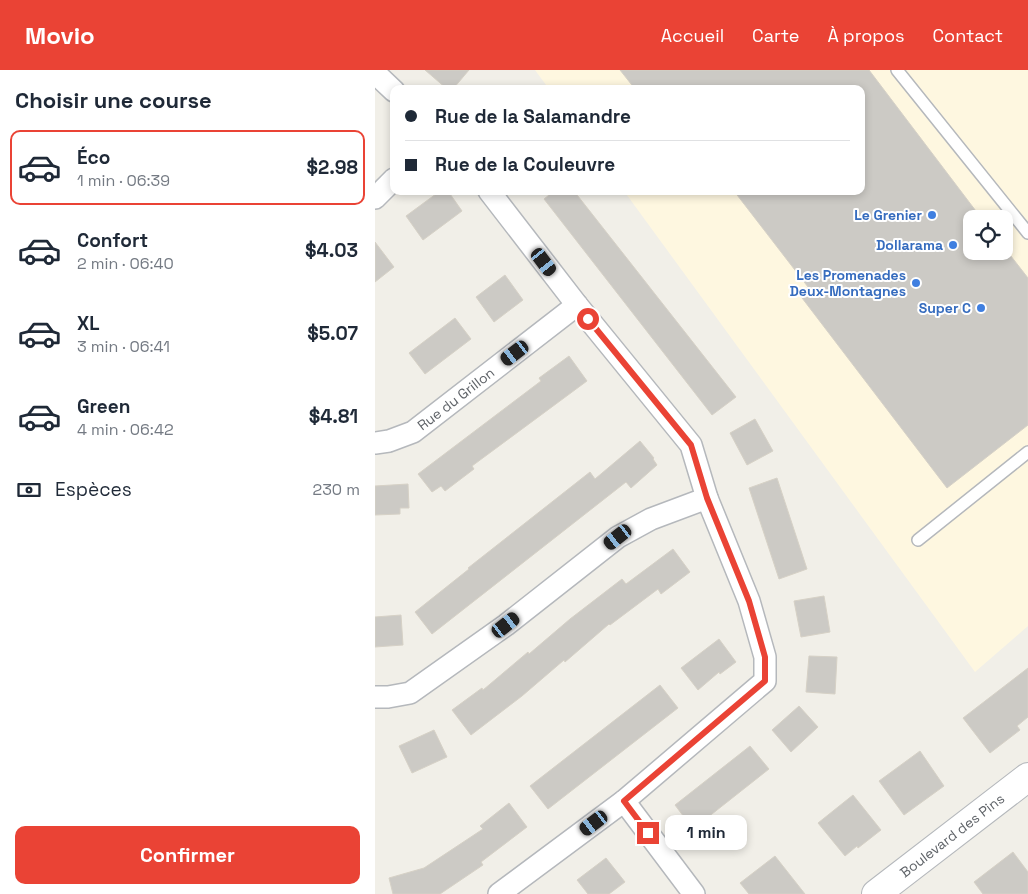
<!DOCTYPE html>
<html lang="fr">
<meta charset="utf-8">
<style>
:root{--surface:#fff;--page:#f2f2f3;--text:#1f2937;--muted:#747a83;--line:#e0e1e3;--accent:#ea4335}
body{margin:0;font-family:"Space Grotesk",sans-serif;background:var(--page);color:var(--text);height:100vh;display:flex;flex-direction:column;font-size:19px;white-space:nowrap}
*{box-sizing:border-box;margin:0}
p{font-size:16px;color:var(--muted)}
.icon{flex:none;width:28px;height:28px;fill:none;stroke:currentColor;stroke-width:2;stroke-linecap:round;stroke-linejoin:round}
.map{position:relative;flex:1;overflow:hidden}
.side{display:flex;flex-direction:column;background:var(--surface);width:375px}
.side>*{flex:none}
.guide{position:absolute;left:15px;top:15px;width:475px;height:110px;border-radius:10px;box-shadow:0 2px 8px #0003;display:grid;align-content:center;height:110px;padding:0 15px;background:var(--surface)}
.fabs{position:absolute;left:588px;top:140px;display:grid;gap:10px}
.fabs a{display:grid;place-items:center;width:50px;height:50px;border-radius:10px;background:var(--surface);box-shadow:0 2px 8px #0003;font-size:25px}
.end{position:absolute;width:22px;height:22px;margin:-11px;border:6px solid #ea4335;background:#fff;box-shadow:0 0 0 2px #fff}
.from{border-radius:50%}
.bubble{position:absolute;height:35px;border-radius:10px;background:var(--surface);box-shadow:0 2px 8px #0003;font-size:16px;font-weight:800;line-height:35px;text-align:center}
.car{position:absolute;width:15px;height:30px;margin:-15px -8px;border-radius:6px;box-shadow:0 0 4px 1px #0007;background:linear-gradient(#222 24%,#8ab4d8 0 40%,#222 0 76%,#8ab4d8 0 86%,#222 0)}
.guide b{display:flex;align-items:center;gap:18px;height:48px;font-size:19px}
.guide b+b{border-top:1px solid var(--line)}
.guide i{width:12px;height:12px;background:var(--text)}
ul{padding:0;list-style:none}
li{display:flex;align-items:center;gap:15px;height:75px;margin:0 10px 8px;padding:0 5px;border:2px solid transparent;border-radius:10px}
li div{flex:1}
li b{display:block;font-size:19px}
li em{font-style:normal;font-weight:800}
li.current{border-color:var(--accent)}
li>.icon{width:45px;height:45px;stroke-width:1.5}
h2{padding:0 15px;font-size:22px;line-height:60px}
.pay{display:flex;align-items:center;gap:12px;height:55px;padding:0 15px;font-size:19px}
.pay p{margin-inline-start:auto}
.cta{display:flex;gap:10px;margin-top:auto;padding:10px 15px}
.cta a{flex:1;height:58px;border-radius:10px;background:var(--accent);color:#fff;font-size:20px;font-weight:800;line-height:58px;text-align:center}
header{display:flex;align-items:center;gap:30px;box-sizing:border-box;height:70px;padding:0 25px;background:var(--accent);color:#fff}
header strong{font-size:24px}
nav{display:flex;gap:28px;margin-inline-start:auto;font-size:18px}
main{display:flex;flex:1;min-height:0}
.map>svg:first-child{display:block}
</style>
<header>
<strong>Movio</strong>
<nav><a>Accueil</a><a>Carte</a><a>À propos</a><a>Contact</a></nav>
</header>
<main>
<section class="side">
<h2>Choisir une course</h2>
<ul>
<li class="current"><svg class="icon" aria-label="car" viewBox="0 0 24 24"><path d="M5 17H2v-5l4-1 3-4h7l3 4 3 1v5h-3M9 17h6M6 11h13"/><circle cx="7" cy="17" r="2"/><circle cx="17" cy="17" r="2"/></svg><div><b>Éco</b><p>1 min · 06:39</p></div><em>$2.98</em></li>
<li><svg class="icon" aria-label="car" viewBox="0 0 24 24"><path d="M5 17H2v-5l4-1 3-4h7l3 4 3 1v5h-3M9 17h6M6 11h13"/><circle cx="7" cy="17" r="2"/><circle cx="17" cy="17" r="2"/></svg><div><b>Confort</b><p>2 min · 06:40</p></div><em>$4.03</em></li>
<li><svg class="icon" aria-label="car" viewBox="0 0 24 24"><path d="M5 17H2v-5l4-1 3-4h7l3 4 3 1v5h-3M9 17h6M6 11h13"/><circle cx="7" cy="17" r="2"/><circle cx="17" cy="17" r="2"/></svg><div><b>XL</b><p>3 min · 06:41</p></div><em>$5.07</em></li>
<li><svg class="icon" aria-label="car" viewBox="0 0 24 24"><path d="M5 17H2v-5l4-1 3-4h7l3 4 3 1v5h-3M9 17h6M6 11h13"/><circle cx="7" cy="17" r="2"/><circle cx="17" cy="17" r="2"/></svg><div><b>Green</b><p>4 min · 06:42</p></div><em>$4.81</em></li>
</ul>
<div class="pay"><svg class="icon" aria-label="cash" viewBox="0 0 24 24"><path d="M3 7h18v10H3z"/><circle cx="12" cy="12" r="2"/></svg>Espèces<p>230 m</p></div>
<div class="cta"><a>Confirmer</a></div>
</section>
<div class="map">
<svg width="653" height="824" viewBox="0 0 653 824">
<rect width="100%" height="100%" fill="#f1efe8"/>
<path fill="#fef7e0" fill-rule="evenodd" d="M160,0h493v556l-53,46 -351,-481h237v-102h-312zM596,149h33v32h-33z"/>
<path fill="#cccac5" stroke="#d6d1c6" d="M50,0h44l-16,19h-6z
M245,0h249l113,149h-11v32h36l21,27v147l-81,63 -148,-194 9,-7 -74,-96h127v-102h-226z
M65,121h8l14,20 -39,29 -17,-24z
M179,121h20l162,206 -24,18 -168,-216z
M0,172l19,25 -19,15z
M130,205l18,25 -29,22 -18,-25z
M80,248l16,21 -46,35 -16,-21z
M194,286l18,25 -115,85 2,3 -29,22 -4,-5 -9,6 -14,-18 123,-93 -2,-3z
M380,349l18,32 -26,14 -17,-32z
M265,371l14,17 -1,1 4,6 -26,23 -5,-6 -194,152 -17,-22 54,-43 -1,-1 122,-96 5,7z
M402,408l30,91 -28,10 -30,-91z
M33,414l1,24h-9v6l-25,1v-29z
M298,479l17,23 -29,22 -3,-5 -48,36 -1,-1 -44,38 -1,-2 -42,36 -51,39 -19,-25 30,-22 1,2 45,-38 1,2 41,-35 52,-40 4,5z
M449,526l6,36 -29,5 -7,-36z
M26,545l2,30 -28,2v-30z
M344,569l17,23 -16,12 -1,-2 -21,18 -17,-22z
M434,586l28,1 -2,37 -29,-2z
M653,598v49l-11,9 3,4 -30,23 -27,-35z
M285,615l18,23 -130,101 -18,-23z
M424,636l19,21 -27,25 -19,-22z
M59,660l13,27 -35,16 -13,-27z
M375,676l19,23 -76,60 -18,-24z
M545,681l24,35 -40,29 -25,-34z
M478,725l28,35 -23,18 -1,-2 -12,10 -27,-33z
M134,733l18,24 -46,35 2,3 -43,29h-47l-4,-16 35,-10 59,-39 -3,-3z
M638,782l15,20v22h-45l-9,-12z
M400,786l30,38h-56l-9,-11z
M231,788l19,24 -16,12h-21l-11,-14z"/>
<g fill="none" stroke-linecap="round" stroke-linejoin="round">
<g stroke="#b5b8bc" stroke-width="14">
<path id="service" d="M522,0l131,163
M543,470l110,-88"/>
</g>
<g stroke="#b5b8bc" stroke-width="24">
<g id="minor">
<path d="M0,3l19,18"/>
<path d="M114,121l88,114 114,140 16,53 42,103 16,56v24l-141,120 -125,93"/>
<path d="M0,128l19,-19"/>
<path id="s1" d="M0,373l14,-2 24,-9 164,-127"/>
<path d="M0,627h13l22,-4 96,-68 112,-88 33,-18 56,-21"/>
<path d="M249,731l70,93"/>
</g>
</g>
<g stroke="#b5b8bc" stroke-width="30">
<g id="tertiary">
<path id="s2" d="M501,824l152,-117"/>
</g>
</g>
<use href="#service" stroke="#fff" stroke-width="11"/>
<use href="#minor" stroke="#fff" stroke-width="21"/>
<use href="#tertiary" stroke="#fff" stroke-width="28"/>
</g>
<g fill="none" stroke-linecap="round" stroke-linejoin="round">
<path stroke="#ea4335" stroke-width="6" d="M213,249l103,126 16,53 42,103 16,56v24l-141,120 24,32"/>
</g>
<g fill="#3f7fe0" stroke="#fff" stroke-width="2">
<circle cx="557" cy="145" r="5"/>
<circle cx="578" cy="175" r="5"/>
<circle cx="541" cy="213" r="5"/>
<circle cx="606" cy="238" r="5"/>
</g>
<g text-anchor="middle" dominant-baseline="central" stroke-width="4" stroke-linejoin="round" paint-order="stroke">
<g font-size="14" font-weight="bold" fill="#366cbe" stroke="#fff" text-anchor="end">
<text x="547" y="145">Le Grenier</text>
<text x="568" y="175">Dollarama</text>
<text x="531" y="205">Les Promenades<tspan x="531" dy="16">Deux-Montagnes</tspan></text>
<text x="596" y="238">Super C</text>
</g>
<g font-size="14" fill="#5f6368" stroke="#fff">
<text stroke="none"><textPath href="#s1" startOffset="94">Rue du Grillon</textPath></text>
<text stroke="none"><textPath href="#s2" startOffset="96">Boulevard des Pins</textPath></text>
</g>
</g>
</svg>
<div class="fabs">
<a><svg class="icon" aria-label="locate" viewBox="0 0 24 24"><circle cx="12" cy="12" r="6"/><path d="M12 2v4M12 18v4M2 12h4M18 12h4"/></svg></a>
</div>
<i class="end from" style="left:213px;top:249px"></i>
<i class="end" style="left:273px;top:763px"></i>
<div class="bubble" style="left:290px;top:745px;width:82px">1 min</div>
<i class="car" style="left:169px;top:192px;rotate:143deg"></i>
<i class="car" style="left:140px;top:283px;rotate:233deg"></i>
<i class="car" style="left:243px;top:467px;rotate:232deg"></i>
<i class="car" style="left:131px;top:555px;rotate:52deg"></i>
<i class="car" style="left:219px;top:753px;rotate:233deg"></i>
<div class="guide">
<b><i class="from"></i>Rue de la Salamandre</b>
<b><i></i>Rue de la Couleuvre</b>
</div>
</div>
</main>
